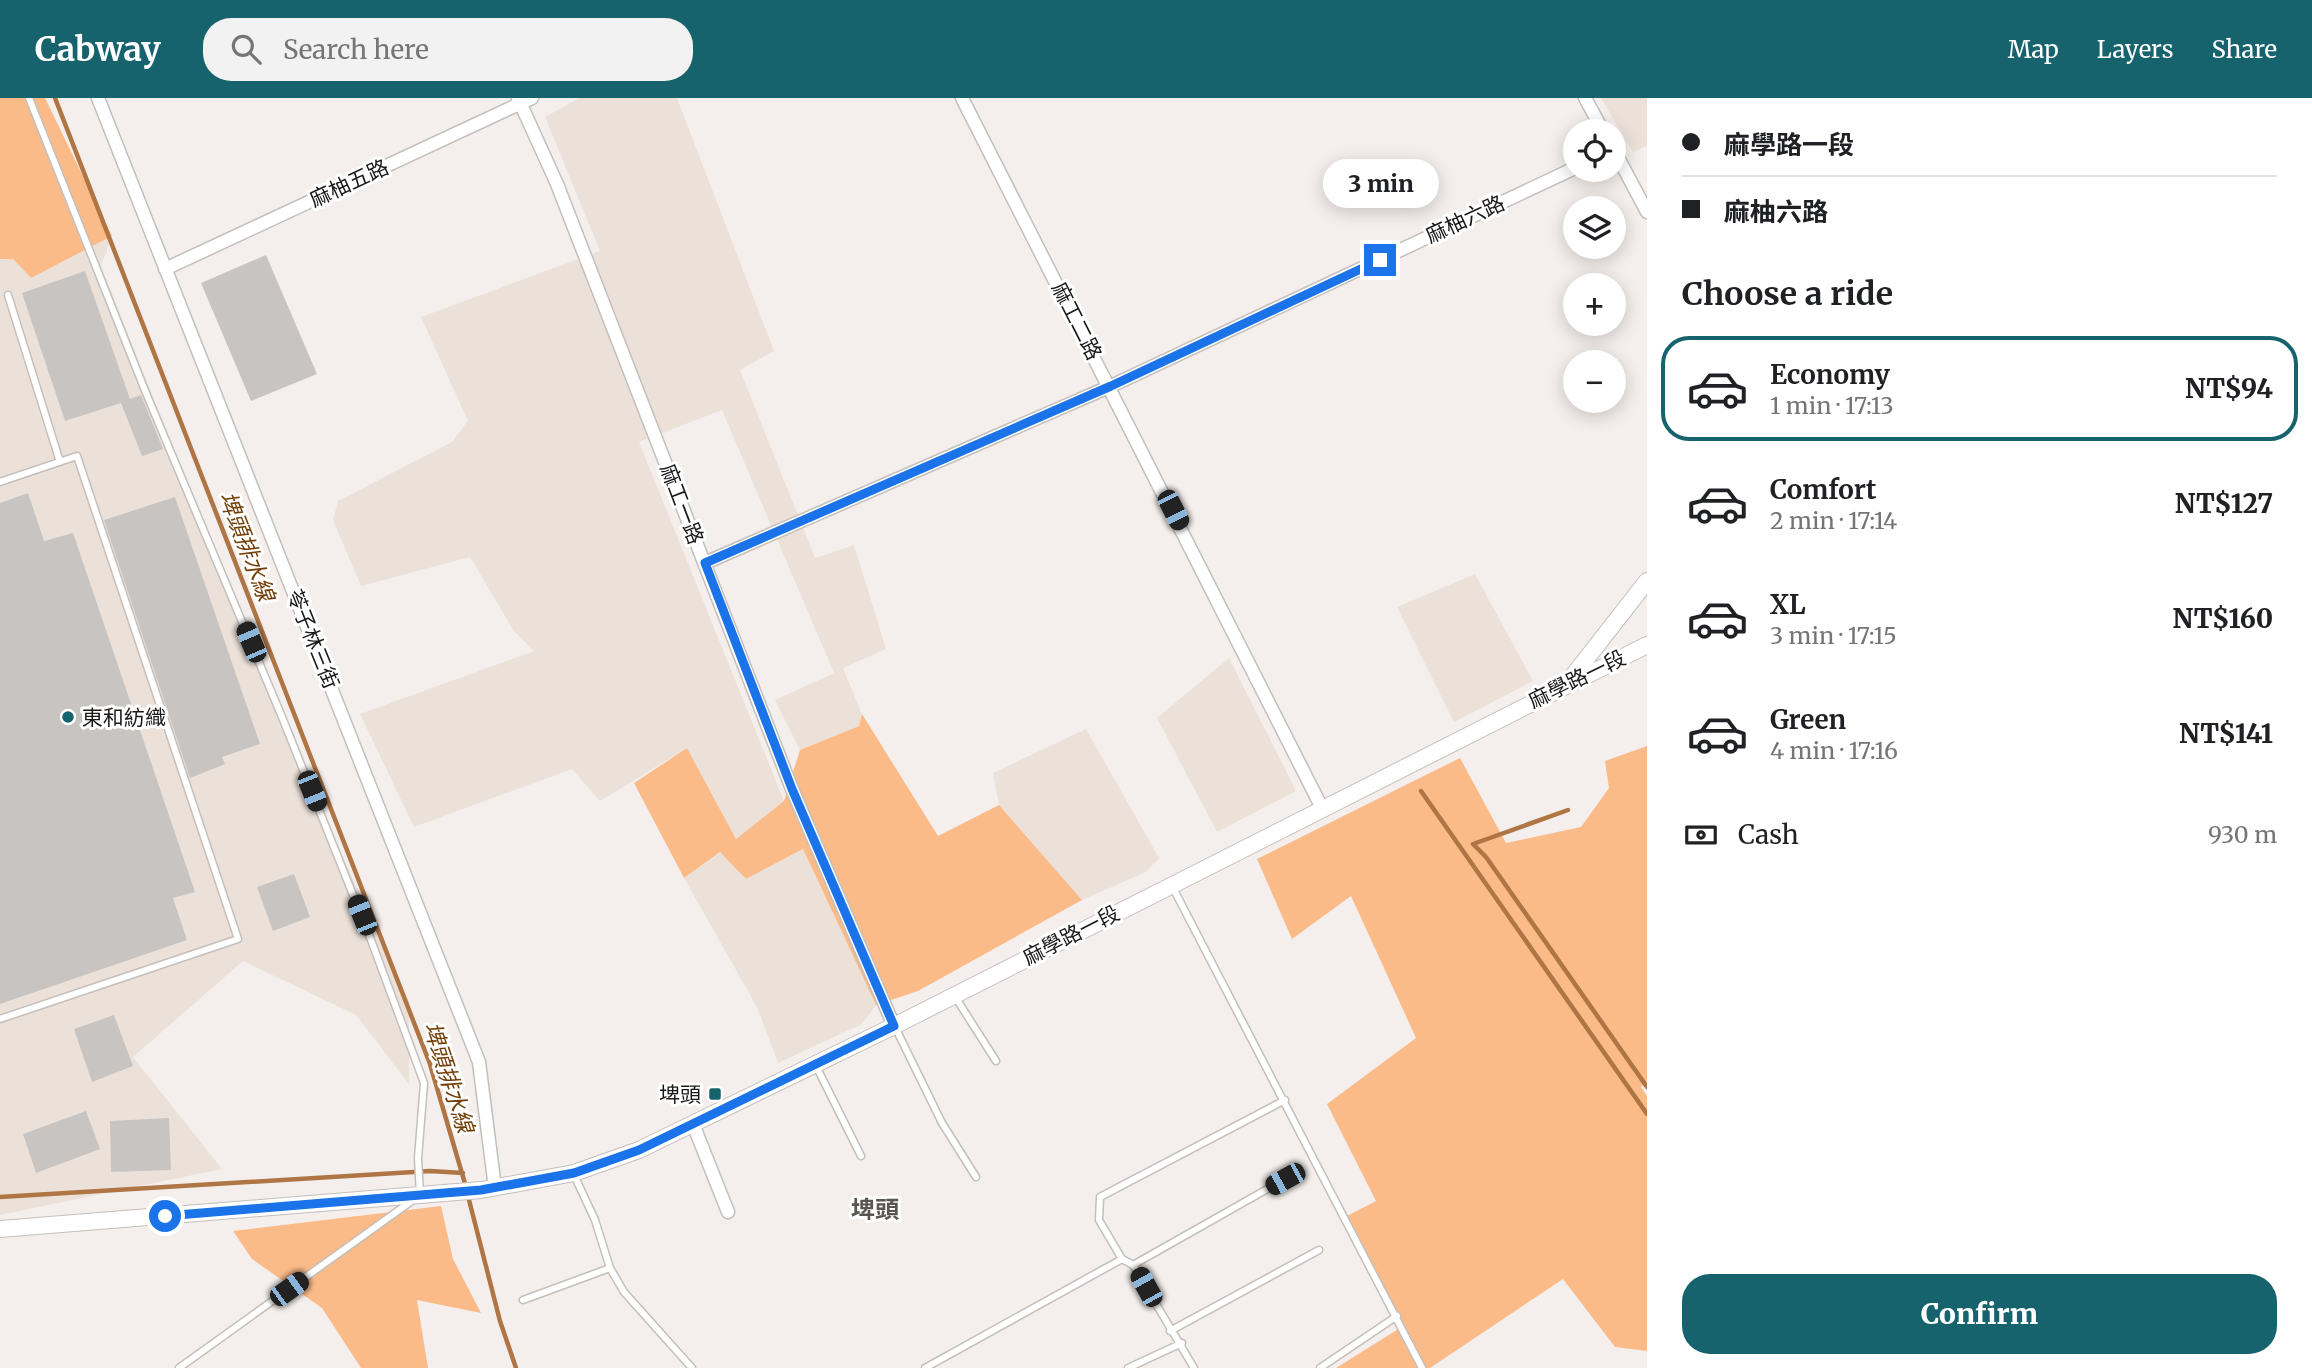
<!DOCTYPE html>
<meta charset="utf-8">
<style>
:root{--surface:#fff;--page:#f2f2f2;--text:#202124;--muted:#757577;--line:#e0e0e0;--accent:#16636d}
body{margin:0;font-family:Merriweather,"Noto Sans TC",serif;background:var(--page);color:var(--text);height:100vh;display:flex;flex-direction:column;font-size:26px;white-space:nowrap}
*{box-sizing:border-box;margin:0}
p{font-size:23px;color:var(--muted)}
.icon{flex:none;width:38px;height:38px;fill:none;stroke:currentColor;stroke-width:2;stroke-linecap:round;stroke-linejoin:round}
.map{position:relative;flex:1;overflow:hidden}
.drawer{display:flex;flex-direction:column;background:var(--surface);width:665px}
.drawer>*{flex:none}
.guide{display:grid;align-content:center;height:154px;padding:0 35px;background:var(--surface)}
.controls{position:absolute;left:1563px;top:21px;display:grid;gap:14px}
.controls a{display:grid;place-items:center;width:63px;height:63px;border-radius:50%;background:var(--surface);box-shadow:0 4px 18px #0003;font-size:35px}
.end{position:absolute;width:32px;height:32px;margin:-16px;border:9px solid #1a73e8;background:#fff;box-shadow:0 0 0 4px #fff}
.from{border-radius:50%}
.bubble{position:absolute;height:49px;border-radius:24px;background:var(--surface);box-shadow:0 4px 18px #0003;font-size:23px;font-weight:800;line-height:49px;text-align:center}
.car{position:absolute;width:21px;height:42px;margin:-21px -10px;border-radius:9px;box-shadow:0 0 5px 2px #0007;background:linear-gradient(#222 24%,#8ab4d8 0 40%,#222 0 76%,#8ab4d8 0 86%,#222 0)}
.guide b{display:flex;align-items:center;gap:24px;height:66px;font-size:26px}
.guide b+b{border-top:2px solid var(--line)}
.guide i{width:18px;height:18px;background:var(--text)}
ul{padding:0;list-style:none}
li{display:flex;align-items:center;gap:21px;height:105px;margin:0 14px 10px;padding:0 21px;border:4px solid transparent;border-radius:28px}
li div{flex:1}
li b{display:block;font-size:26px}
li em{font-style:normal;font-weight:800}
li.on{border-color:var(--accent)}
li>.icon{width:63px;height:63px;stroke-width:1.5}
h2{padding:0 35px;font-size:32px;line-height:84px}
.pay{display:flex;align-items:center;gap:18px;height:77px;padding:0 35px;font-size:26px}
.pay p{margin-inline-start:auto}
.button{display:flex;gap:14px;margin-top:auto;padding:14px 35px}
.button a{flex:1;height:80px;border-radius:28px;background:var(--accent);color:#fff;font-size:28px;font-weight:800;line-height:80px;text-align:center}
header{display:flex;align-items:center;gap:42px;box-sizing:border-box;height:98px;padding:0 35px;background:var(--accent);color:#fff}
header strong{font-size:33px}
nav{display:flex;gap:38px;margin-inline-start:auto;font-size:24px}
.search{width:490px;height:63px;background:var(--page);display:flex;align-items:center;gap:18px;box-sizing:border-box;padding:0 24px;border-radius:28px;color:var(--muted);font-size:26px}
main{display:flex;flex:1;min-height:0}
.map>svg:first-child{display:block}
</style>
<header>
<strong>Cabway</strong>
<div class="search"><svg class="icon" aria-label="search" viewBox="0 0 24 24"><circle cx="10" cy="10" r="6"/><path d="M15 15l6 6"/></svg>Search here</div>
<nav><a>Map</a><a>Layers</a><a>Share</a></nav>
</header>
<main>
<div class="map">
<svg width="1647" height="1270" viewBox="0 0 1647 1270">
<rect width="100%" height="100%" fill="#f4efec"/>
<path fill="#ece1d9" d="M579,0h98l97,253 -34,19 75,188 39,-13 32,104 -43,19 19,46 -3,12 -59,24 -25,-50 59,-27 -112,-263 -83,32 145,359 -48,38 -49,-91 -87,53 -28,-32 -158,58 -54,-113 174,-63 -20,-20 -44,-74 -109,29 -28,-66 5,-19 114,-59 16,-21 -47,-104 179,-66 -55,-134z
M1601,0h46v48l-14,6z
M112,138l-11,30 178,452 130,284v82l-53,-69 -113,-54 -110,96 89,112 -222,46v-956h13l18,19z
M1475,476l58,107 -79,41 -57,-115z
M1229,560l67,133 -79,41 -60,-114z
M1086,631l73,129 -13,14 -64,28 -83,-95 -6,-32z
M803,751l73,156 -14,19 -84,39 -21,-56 -73,-129 37,-26 25,27z"/>
<path fill="#fbbb88" d="M0,0h45l67,138 -81,42 -18,-19h-13z
M862,616l76,122 61,-31 83,95 -164,91 -42,14 -73,-156 -57,30 -26,-27 -36,26 -50,-95 53,-35 49,91 48,-38 16,-51 59,-24z
M1647,648v336l-6,5 6,9v255l-32,-4 -52,-68 -133,89h-94l64,-40 -55,-111 31,-16 -49,-97 89,-66 -65,-142 -59,43 -35,-80 203,-101 46,85 75,-16 28,-39 -4,-27z
M441,1108l12,53 28,54 -64,-13 11,68h-67l-39,-60 -70,-49 -19,-28z"/>
<g fill="none" stroke-linecap="round" stroke-linejoin="round">
<path stroke="#af7545" stroke-width="4.5" d="M55,0l375,966 36,123
M1421,693l226,323
M1568,712l-95,34 13,13 161,230
M468,1098l32,125 16,47
M0,1099l430,-26 33,2"/>
</g>
<path fill="#c8c4c1" d="M266,157l51,119 -66,27 -50,-118z
M85,173l45,128 11,-4 22,54 -21,7 -21,-53 -56,18 -43,-128z
M28,395l16,48 29,-8 122,359 -22,6 14,42 -187,64v-501z
M175,399l85,247 -38,13 3,7 -35,14 -86,-258z
M294,776l16,43 -37,14 -16,-44z
M114,917l19,51 -41,16 -18,-53z
M86,1013l14,38 -64,24 -13,-39z
M169,1020l2,52 -60,2 -1,-51z"/>
<g fill="none" stroke-linecap="round" stroke-linejoin="round">
<g stroke="#c3bfbc" stroke-width="9">
<path id="lane" d="M29,0l117,295 136,324 89,223 53,143 -6,75 2,37 -241,173
M8,197l52,167
M0,384l77,-26 161,483 -238,80
M1172,788l250,482
M954,897l42,66
M895,929l47,96 34,54
M816,968l45,90
M574,1077l21,45 15,48 14,24 68,76
M1122,1161l-23,-39 1,-23 185,-97
M1133,1167l152,-86
M523,1202l87,-32
M1170,1233l149,-81
M925,1270l197,-109 11,6 61,103
M1128,1270l54,-25
M1320,1270l77,-52"/>
</g>
<g stroke="#c3bfbc" stroke-width="15">
<path id="street" d="M98,0l381,964 16,126
M518,0l39,86 235,605 102,237
M962,0l360,710
M1585,0l18,33
M1614,52l33,62
M165,171l367,-171
M705,465l406,-177 464,-218
M693,1026l35,88"/>
</g>
<g stroke="#c3bfbc" stroke-width="18">
<path id="secondary" d="M1569,583l78,-100
M0,1131l481,-39 93,-17 65,-23 255,-124 753,-381"/>
</g>
<use href="#lane" stroke="#fff" stroke-width="6"/>
<use href="#street" stroke="#fff" stroke-width="12"/>
<use href="#secondary" stroke="#fff" stroke-width="16"/>
</g>
<g fill="none" stroke-linecap="round" stroke-linejoin="round">
<path stroke="#1a73e8" stroke-width="9" d="M165,1118l316,-26 93,-17 65,-23 255,-124 -102,-237 -87,-226 406,-177 269,-126"/>
</g>
<g fill="#16636d" stroke="#fff" stroke-width="2.5">
<circle cx="68" cy="619" r="7"/>
<rect x="708" y="989" width="14" height="14" rx="3.5"/>
</g>
<g text-anchor="middle" dominant-baseline="central" stroke-width="6" stroke-linejoin="round" paint-order="stroke">
<g font-size="21" fill="#1a1918" stroke="#fff">
<text transform="translate(349 85) rotate(-25)">麻柚五路</text>
<text transform="translate(1465 121) rotate(-25)">麻柚六路</text>
<text transform="translate(1077 223) rotate(63)">麻工二路</text>
<text transform="translate(682 406) rotate(69)">麻工一路</text>
<text transform="translate(313 541) rotate(68)">苓子林三街</text>
<text transform="translate(1577 581) rotate(-26)">麻學路一段</text>
<text transform="translate(1071 837) rotate(-27)">麻學路一段</text>
</g>
<g font-size="21" fill="#1a1918" stroke="#fff" text-anchor="start">
<text x="82" y="619">東和紡織</text>
<text x="701" y="996" text-anchor="end">埤頭</text>
</g>
<g font-size="23" font-style="italic" fill="#74400a" stroke="#fff">
<text transform="translate(247 448) rotate(69)">埤頭排水線</text>
<text transform="translate(449 979) rotate(72)">埤頭排水線</text>
</g>
<g font-size="24" font-weight="bold" fill="#585552" stroke="#fff">
<text x="875" y="1111">埤頭</text>
</g>
</g>
</svg>
<div class="controls">
<a><svg class="icon" aria-label="locate" viewBox="0 0 24 24"><circle cx="12" cy="12" r="6"/><path d="M12 2v4M12 18v4M2 12h4M18 12h4"/></svg></a>
<a><svg class="icon" aria-label="layers" viewBox="0 0 24 24"><path d="M12 4l9 5-9 5-9-5zM3 14l9 5 9-5"/></svg></a>
<a>+</a>
<a>−</a>
</div>
<i class="end from" style="left:165px;top:1118px"></i>
<i class="end" style="left:1380px;top:162px"></i>
<div class="bubble" style="left:1323px;top:61px;width:116px">3 min</div>
<i class="car" style="left:1173px;top:412px;rotate:153deg"></i>
<i class="car" style="left:251px;top:544px;rotate:337deg"></i>
<i class="car" style="left:312px;top:693px;rotate:158deg"></i>
<i class="car" style="left:362px;top:817px;rotate:338deg"></i>
<i class="car" style="left:1285px;top:1081px;rotate:241deg"></i>
<i class="car" style="left:1146px;top:1189px;rotate:331deg"></i>
<i class="car" style="left:289px;top:1191px;rotate:54deg"></i>
</div>
<section class="drawer">
<div class="guide">
<b><i class="from"></i>麻學路一段</b>
<b><i></i>麻柚六路</b>
</div>
<h2>Choose a ride</h2>
<ul>
<li class="on"><svg class="icon" aria-label="car" viewBox="0 0 24 24"><path d="M5 17H2v-5l4-1 3-4h7l3 4 3 1v5h-3M9 17h6M6 11h13"/><circle cx="7" cy="17" r="2"/><circle cx="17" cy="17" r="2"/></svg><div><b>Economy</b><p>1 min · 17:13</p></div><em>NT$94</em></li>
<li><svg class="icon" aria-label="car" viewBox="0 0 24 24"><path d="M5 17H2v-5l4-1 3-4h7l3 4 3 1v5h-3M9 17h6M6 11h13"/><circle cx="7" cy="17" r="2"/><circle cx="17" cy="17" r="2"/></svg><div><b>Comfort</b><p>2 min · 17:14</p></div><em>NT$127</em></li>
<li><svg class="icon" aria-label="car" viewBox="0 0 24 24"><path d="M5 17H2v-5l4-1 3-4h7l3 4 3 1v5h-3M9 17h6M6 11h13"/><circle cx="7" cy="17" r="2"/><circle cx="17" cy="17" r="2"/></svg><div><b>XL</b><p>3 min · 17:15</p></div><em>NT$160</em></li>
<li><svg class="icon" aria-label="car" viewBox="0 0 24 24"><path d="M5 17H2v-5l4-1 3-4h7l3 4 3 1v5h-3M9 17h6M6 11h13"/><circle cx="7" cy="17" r="2"/><circle cx="17" cy="17" r="2"/></svg><div><b>Green</b><p>4 min · 17:16</p></div><em>NT$141</em></li>
</ul>
<div class="pay"><svg class="icon" aria-label="cash" viewBox="0 0 24 24"><path d="M3 7h18v10H3z"/><circle cx="12" cy="12" r="2"/></svg>Cash<p>930 m</p></div>
<div class="button"><a>Confirm</a></div>
</section>
</main>
